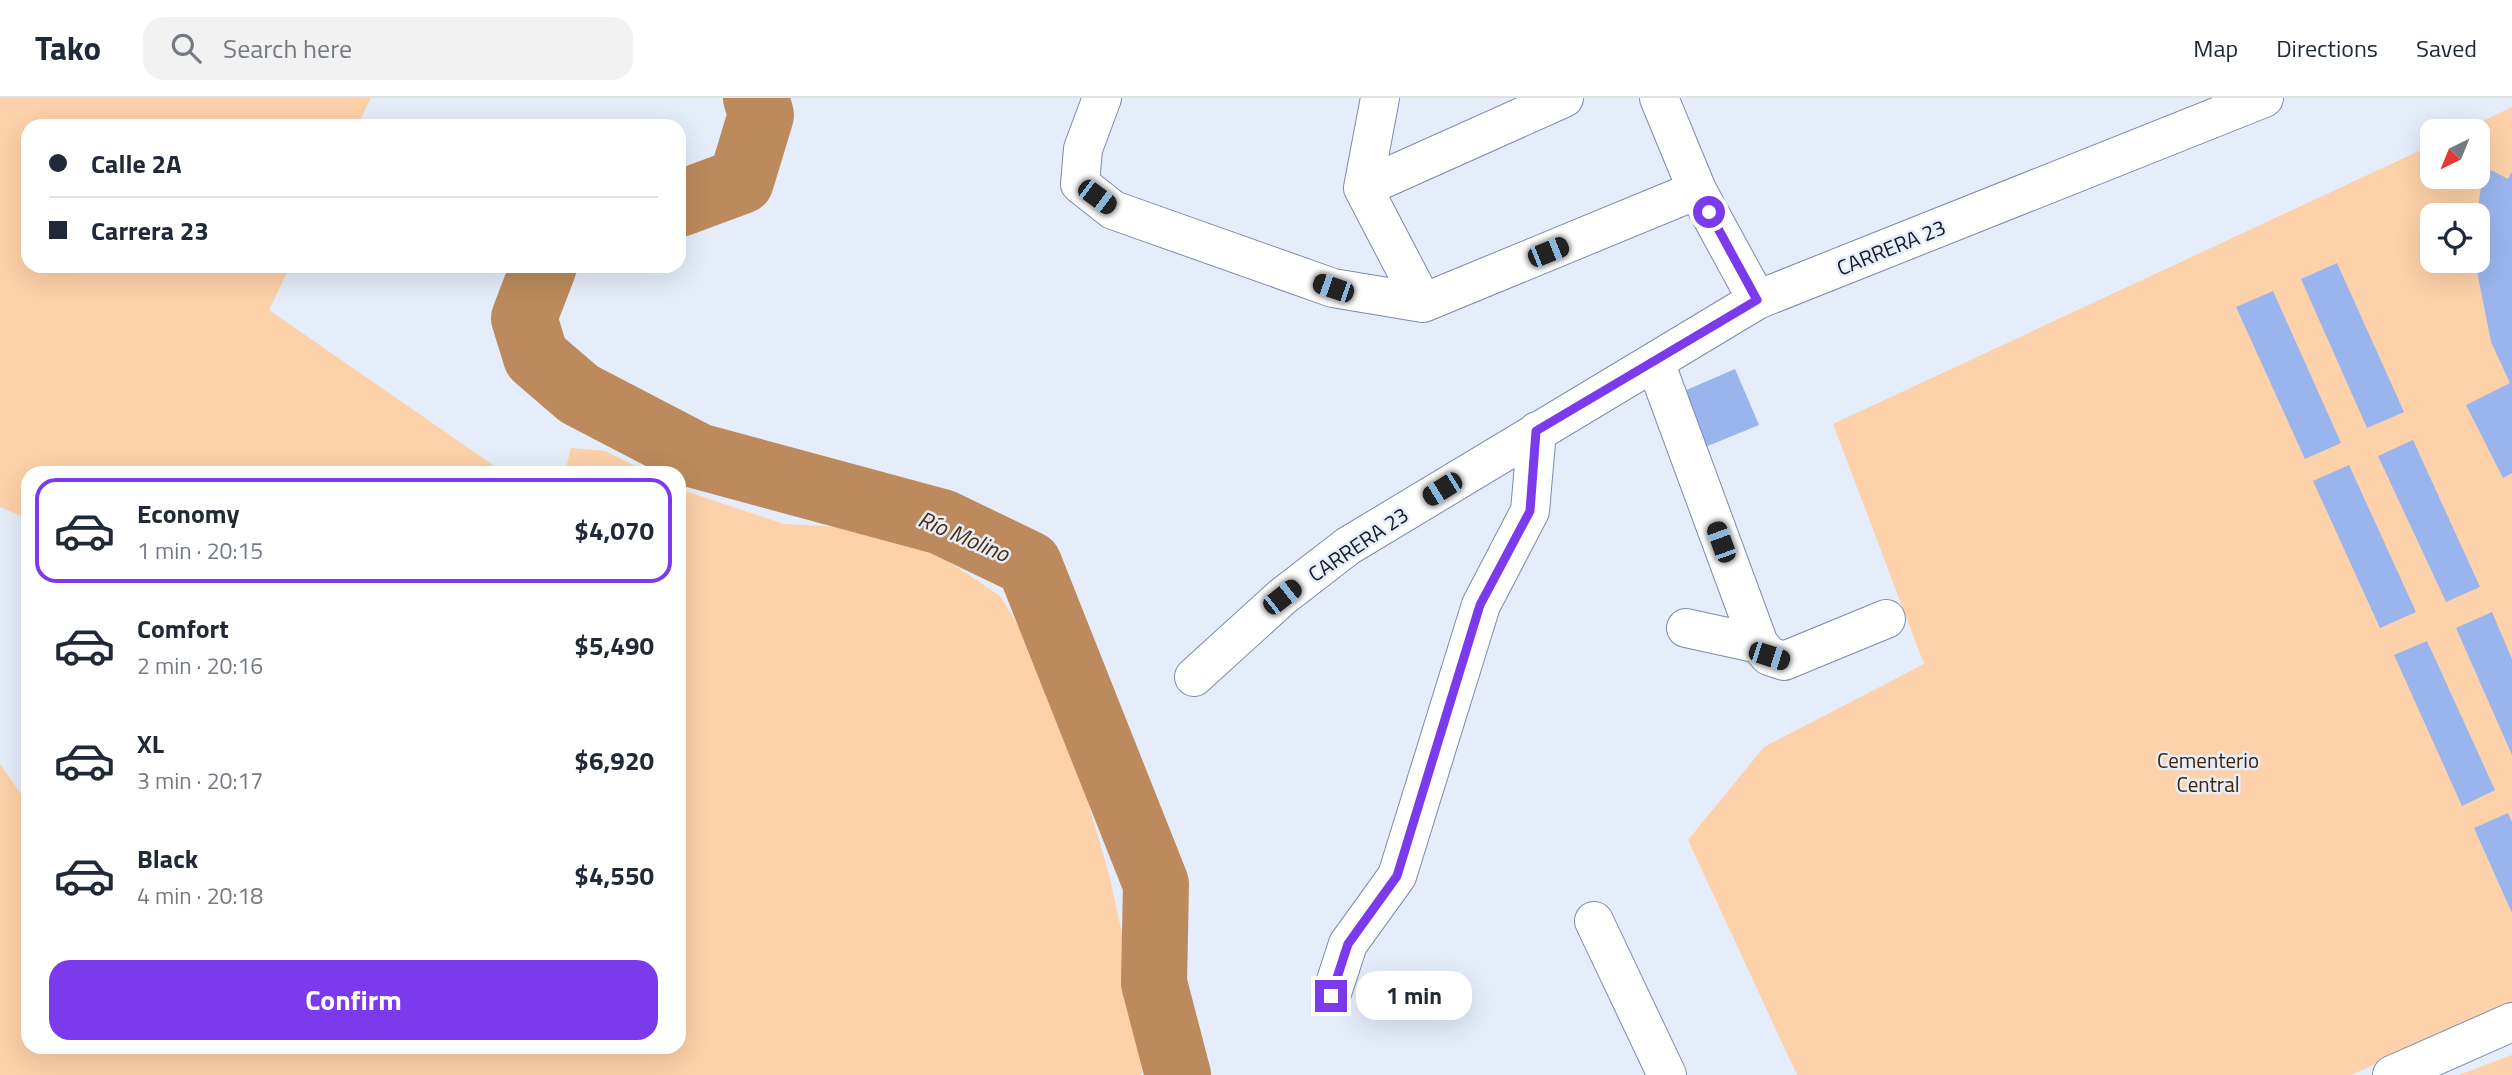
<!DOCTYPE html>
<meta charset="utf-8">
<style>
:root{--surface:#fff;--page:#f2f2f3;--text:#1f2937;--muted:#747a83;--line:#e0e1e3;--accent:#7c3aed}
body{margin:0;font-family:"Titillium Web",sans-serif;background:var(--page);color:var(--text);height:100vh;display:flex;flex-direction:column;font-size:26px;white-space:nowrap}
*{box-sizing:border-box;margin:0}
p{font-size:23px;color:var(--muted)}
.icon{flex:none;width:38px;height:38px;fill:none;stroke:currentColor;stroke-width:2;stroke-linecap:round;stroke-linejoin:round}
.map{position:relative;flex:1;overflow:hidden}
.panel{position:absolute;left:21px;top:368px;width:665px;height:588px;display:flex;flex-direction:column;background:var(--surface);border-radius:21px;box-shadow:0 7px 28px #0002}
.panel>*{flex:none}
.hud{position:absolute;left:21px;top:21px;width:665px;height:154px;border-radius:21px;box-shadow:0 7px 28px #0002;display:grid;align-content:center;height:154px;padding:0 28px;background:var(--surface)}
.needle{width:46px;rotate:223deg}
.tools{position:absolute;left:2420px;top:21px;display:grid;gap:14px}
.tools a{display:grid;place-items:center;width:70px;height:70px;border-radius:14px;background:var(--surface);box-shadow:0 7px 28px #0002;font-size:35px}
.end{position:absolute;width:32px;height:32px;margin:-16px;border:9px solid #7c3aed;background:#fff;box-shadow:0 0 0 4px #fff}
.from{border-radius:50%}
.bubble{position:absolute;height:49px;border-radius:21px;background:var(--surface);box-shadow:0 7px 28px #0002;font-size:23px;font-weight:700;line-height:49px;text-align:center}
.car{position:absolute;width:21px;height:42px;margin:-21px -10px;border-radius:9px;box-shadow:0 0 5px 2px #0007;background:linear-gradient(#222 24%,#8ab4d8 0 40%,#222 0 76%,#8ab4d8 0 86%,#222 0)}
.hud b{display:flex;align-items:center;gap:24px;height:66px;font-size:26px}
.hud b+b{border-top:2px solid var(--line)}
.hud i{width:18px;height:18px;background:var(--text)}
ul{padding:12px 0 0;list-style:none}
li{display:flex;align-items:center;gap:21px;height:105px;margin:0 14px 10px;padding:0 14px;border:4px solid transparent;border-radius:21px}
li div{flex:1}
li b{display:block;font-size:26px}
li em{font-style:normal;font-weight:700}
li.on{border-color:var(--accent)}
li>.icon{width:63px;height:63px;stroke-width:1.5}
.action{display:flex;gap:14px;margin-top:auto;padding:14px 28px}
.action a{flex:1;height:80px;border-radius:21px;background:var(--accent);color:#fff;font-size:28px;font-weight:700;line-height:80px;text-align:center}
header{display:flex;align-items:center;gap:42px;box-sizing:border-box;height:98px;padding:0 35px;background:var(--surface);border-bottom:2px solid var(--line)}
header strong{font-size:33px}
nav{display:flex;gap:38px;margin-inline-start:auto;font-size:24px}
.search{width:490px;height:63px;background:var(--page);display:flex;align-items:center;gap:18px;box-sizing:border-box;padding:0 24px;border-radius:21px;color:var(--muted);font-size:26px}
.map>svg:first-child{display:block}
</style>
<header>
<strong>Tako</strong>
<div class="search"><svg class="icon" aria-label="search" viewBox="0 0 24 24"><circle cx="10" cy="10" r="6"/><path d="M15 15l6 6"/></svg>Search here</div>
<nav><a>Map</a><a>Directions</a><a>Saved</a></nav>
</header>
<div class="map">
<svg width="2512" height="977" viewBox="0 0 2512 977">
<rect width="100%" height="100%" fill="#e5ecfa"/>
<path fill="#fdd1a9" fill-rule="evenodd" d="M0,0h371l-14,28h-329v140h262l-21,44 234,162h-475v47l-28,-12z
M2512,9v895l-161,73h-554l-109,-235 76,-93 160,-83 -91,-240 599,-279v32h46v-46h-16zM2432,117h46v46h-46z
M571,350l34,3 42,21h-82z
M679,391l105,35 80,4 66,21 70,47 38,61 41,115 30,102 28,129 5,72h-1142v-311l28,40v242h651z
M2512,957v20h-53z"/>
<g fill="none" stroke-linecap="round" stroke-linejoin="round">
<path stroke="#bc8a5c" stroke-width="66" d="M679,106l62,-23 20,-66 -5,-17
M544,168l-20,52 12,39 43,37 119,62 244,66 87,42 127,320 -2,99 24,92"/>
</g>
<path fill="#9ab5ed" d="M2491,72l17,9 4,-7v301l-9,5 -37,-73 44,-22 -19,-41 -16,-81h3l-1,-46 4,-28z
M2337,165l67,149 -37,16 -66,-149z
M2273,193l68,152 -36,16 -69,-152z
M1735,271l24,56 -61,25 -23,-55z
M2413,342l67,147 -34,15 -68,-146z
M2349,367l67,147 -36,16 -67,-147z
M2492,514l20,47v96l-56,-127z
M2427,543l68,149 -33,16 -68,-151z
M2508,715l4,9v91l-38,-85z"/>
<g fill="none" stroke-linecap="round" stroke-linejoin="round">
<g stroke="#7d8cab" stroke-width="40">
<path id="minor" d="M1102,0l-19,51 -3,35 33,26 220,78 90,15 274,-113
M1380,0l-17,90 60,115
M1659,0l38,92 60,110
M1363,90l201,-90
M1655,264l104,282 10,12 15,5 102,-42
M1686,530l73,16
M1194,579l88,-80 66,-51 409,-246 507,-202
M1594,823l73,154
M1331,898l17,-52 49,-68 84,-271 49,-94 7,-80
M2392,977l120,-53"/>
</g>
<use href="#minor" stroke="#fff" stroke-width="38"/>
</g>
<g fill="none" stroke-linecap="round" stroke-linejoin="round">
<path stroke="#7c3aed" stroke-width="9" d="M1331,898l17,-52 49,-68 83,-271 50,-94 6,-80 221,-131 -48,-88"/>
</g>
<g text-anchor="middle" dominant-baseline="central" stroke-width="5" stroke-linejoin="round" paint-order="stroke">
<g font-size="21" fill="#151a26" stroke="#e5ecfa">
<text transform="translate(1891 149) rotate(-22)">CARRERA 23</text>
<text transform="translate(1358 446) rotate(-34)">CARRERA 23</text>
</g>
<g font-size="21" fill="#442300" stroke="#e5ecfa">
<text x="2208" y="662">Cementerio<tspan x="2208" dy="24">Central</tspan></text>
</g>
<g font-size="23" font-style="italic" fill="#4d2b05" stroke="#e5ecfa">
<text transform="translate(964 438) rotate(23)">Río Molino</text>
</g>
</g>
</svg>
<div class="tools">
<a><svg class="needle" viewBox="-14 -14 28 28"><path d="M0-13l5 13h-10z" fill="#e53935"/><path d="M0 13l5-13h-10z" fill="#747a83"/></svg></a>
<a><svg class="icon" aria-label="locate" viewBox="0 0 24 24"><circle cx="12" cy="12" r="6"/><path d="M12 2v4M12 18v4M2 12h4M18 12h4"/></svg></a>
</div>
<i class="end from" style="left:1709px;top:114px"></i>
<i class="end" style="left:1331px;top:898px"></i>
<div class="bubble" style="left:1356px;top:873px;width:116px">1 min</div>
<i class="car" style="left:1097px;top:99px;rotate:127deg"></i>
<i class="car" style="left:1548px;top:154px;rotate:68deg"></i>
<i class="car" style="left:1333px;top:190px;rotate:289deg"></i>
<i class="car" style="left:1442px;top:391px;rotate:238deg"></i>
<i class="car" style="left:1721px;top:444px;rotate:340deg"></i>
<i class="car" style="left:1282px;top:499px;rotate:52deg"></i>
<i class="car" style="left:1769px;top:558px;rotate:108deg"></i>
<div class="hud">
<b><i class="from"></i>Calle 2A</b>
<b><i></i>Carrera 23</b>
</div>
<section class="panel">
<ul>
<li class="on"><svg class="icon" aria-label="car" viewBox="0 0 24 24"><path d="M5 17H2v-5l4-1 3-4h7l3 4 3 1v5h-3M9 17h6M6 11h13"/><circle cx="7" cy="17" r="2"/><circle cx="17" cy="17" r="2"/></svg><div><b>Economy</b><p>1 min · 20:15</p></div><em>$4,070</em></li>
<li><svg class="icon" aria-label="car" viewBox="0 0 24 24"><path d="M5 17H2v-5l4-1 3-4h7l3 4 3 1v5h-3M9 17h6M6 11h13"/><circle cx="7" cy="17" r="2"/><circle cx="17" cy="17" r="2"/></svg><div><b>Comfort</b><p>2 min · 20:16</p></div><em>$5,490</em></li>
<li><svg class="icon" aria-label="car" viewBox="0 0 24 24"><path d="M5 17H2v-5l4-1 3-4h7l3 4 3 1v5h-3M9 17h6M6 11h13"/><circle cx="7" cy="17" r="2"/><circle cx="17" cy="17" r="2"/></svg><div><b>XL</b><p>3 min · 20:17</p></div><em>$6,920</em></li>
<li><svg class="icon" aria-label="car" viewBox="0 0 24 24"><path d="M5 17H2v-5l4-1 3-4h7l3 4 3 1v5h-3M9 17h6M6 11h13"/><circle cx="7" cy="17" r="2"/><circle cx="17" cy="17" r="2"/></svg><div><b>Black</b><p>4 min · 20:18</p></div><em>$4,550</em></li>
</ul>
<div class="action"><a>Confirm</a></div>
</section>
</div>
